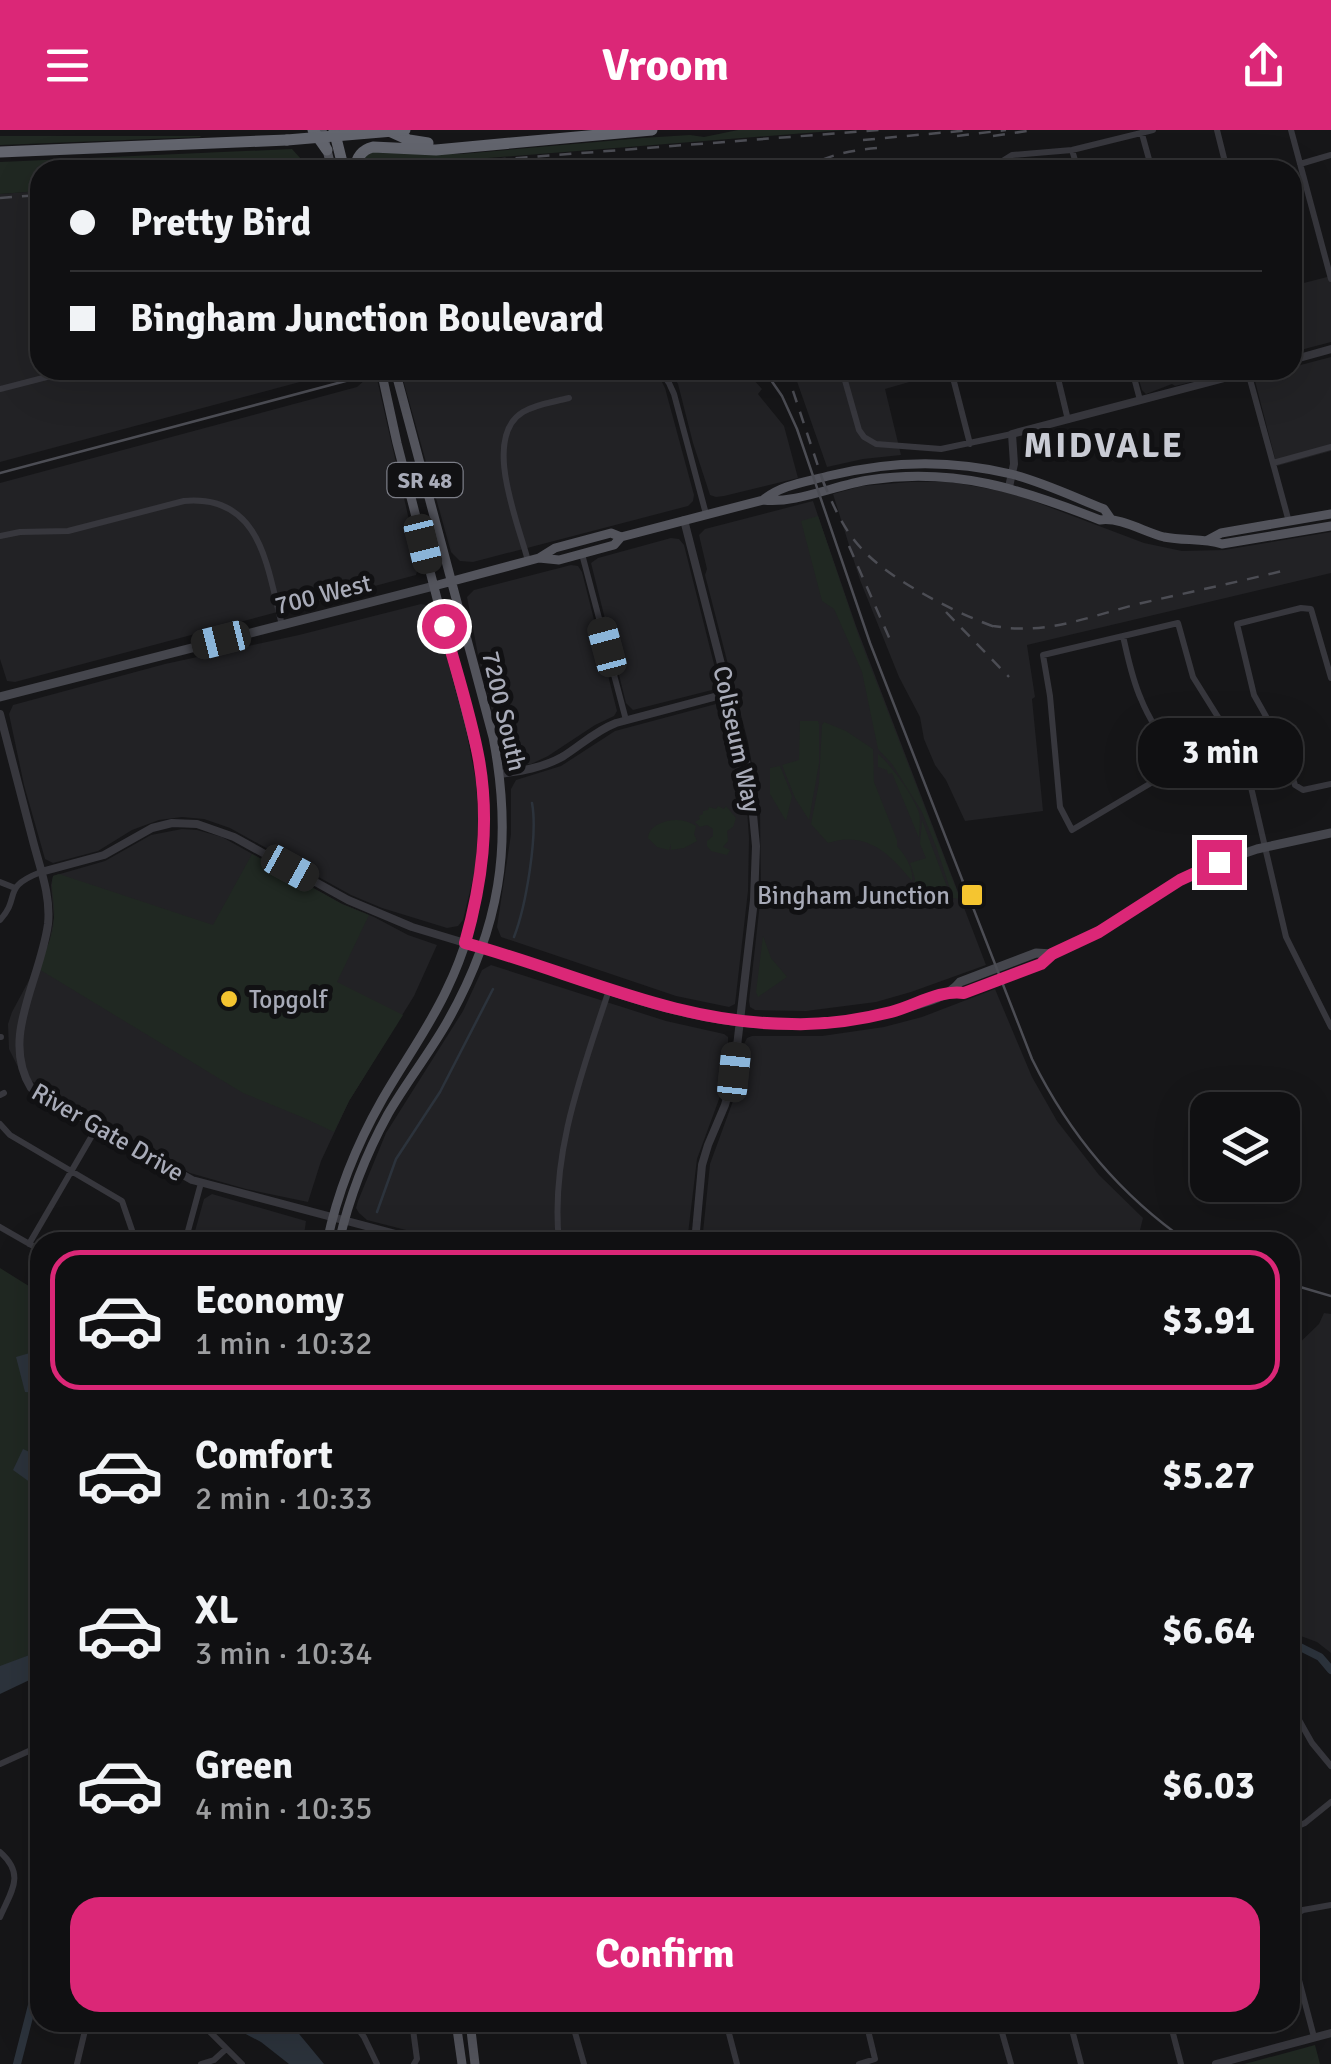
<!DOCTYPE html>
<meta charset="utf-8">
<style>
:root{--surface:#101012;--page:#19191b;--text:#f1f3f6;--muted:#9c9d9f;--line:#303032;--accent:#db2777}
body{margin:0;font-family:Signika,sans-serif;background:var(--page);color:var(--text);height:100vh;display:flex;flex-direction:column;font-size:38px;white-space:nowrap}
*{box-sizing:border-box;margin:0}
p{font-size:32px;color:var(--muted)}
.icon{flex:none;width:55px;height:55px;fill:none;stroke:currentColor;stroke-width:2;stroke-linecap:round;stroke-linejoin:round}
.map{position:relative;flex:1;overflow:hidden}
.panel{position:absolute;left:30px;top:1102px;width:1270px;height:800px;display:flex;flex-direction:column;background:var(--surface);border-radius:30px;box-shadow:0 10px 40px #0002,0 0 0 2px var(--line)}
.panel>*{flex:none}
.banner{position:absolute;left:30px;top:30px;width:1272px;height:220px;border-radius:30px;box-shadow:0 10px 40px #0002,0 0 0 2px var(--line);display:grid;align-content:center;height:220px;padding:0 40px;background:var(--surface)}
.tools{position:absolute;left:1190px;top:962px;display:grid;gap:20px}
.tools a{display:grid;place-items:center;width:110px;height:110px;border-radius:20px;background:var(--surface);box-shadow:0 10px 40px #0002,0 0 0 2px var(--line);font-size:50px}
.end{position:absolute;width:45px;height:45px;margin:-22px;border:12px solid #db2777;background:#fff;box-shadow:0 0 0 5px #fff}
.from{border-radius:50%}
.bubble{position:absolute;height:70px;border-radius:30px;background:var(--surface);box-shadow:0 10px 40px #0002,0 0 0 2px var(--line);font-size:32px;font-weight:700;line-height:70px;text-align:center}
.car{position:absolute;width:30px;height:60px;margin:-30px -15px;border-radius:12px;box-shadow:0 0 8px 2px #0007;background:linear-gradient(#222 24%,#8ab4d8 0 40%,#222 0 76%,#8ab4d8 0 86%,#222 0)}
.banner b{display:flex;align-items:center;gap:35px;height:95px;font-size:38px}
.banner b+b{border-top:2px solid var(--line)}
.banner i{width:25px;height:25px;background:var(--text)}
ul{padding:18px 0 0;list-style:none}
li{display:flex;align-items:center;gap:30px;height:140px;margin:0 20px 15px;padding:0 20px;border:5px solid transparent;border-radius:30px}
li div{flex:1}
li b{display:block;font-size:38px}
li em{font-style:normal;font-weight:700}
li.active{border-color:var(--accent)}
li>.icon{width:90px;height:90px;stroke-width:1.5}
.button{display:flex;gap:20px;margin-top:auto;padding:20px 40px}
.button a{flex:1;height:115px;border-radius:30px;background:var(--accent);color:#fff;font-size:40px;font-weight:700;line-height:115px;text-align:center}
header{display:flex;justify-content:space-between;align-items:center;height:130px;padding:0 40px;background:var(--accent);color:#fff;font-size:45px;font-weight:700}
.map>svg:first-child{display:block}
</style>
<header><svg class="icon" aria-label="menu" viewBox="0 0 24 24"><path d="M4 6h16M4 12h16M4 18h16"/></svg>Vroom<svg class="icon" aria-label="share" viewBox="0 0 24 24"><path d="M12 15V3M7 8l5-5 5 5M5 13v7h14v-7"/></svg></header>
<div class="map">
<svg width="1331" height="1934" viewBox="0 0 1331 1934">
<rect width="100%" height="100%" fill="#161618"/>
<path fill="#222225" d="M40,61v179h305l-345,92v-268z
M1331,146v66l-38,10 -1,-66z
M1331,227v94l-54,15 -23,-89 6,-4 6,1 26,-4 1,-3z
M422,240h228l10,8 5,10 29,107 -1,6 -5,5 -215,56 -13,-1 -9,-9 -49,-176z
M669,240h76l17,19 -4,5 26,32 14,52 -74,18 -8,1 -6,-2 -17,-52 -15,-59z
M793,240h124l3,9 -35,10 16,66 -38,4 -36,8z
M1136,240h90l-7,5 -44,11 -3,-2 -26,10 -4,-4z
M366,249h11l42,185 -3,11 -401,107 -8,-1 -7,-22v-176l357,-96z
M910,352h41l61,11 132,50 38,8 42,-1 107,-18v41l-304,72 8,52 -3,2 11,112 -78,10 -19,-41 -11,-15 -11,-26 -4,-22 -21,-40 -39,-97 -27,-86 29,-8z
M813,371l43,125 130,339 -75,27 -35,10 -70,9 -51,-1 -5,-3 -1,-6 12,-107 -1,-84 -12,-68 -43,-167 2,-6 -8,-34 6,-6z
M671,408l8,1 5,6 35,139 -7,6 -79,20 -7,-7 -35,-140 7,-5z
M571,435l7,1 4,6 35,139 -3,5 -19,9 -47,31 -17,8 -19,1 -9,-10 -24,-95 -12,-63 7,-7z
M421,474l10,2 4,6 31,118 10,52 2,34 -2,50 -13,54 -5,6 -11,2 -65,-20 -31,-13 -121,-67 -26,-9 -22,-2 -23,3 -27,10 -34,21 -45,12 -8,-4 -21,-74 -15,-71 4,-9 152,-41 134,-29z
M716,574h7l3,4 13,48 7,39 3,43 -1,53 -13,113 -6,3 -53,-11 -175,-59 -4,-10 14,-93v-45l5,-9 45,-14 54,-35z
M182,699l15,1 25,7 120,67 32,13 34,18 29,10 -23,51 -65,105 -28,60 -13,41 -62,-13 -56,-16 -160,-93 -10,-9 -11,-22 -1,-25 4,-12 37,-69 5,-25 -3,-33 2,-9 52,-15 46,-26z
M491,835l175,56 58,13 4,3v25l-6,29 -25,68 -10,83h-234l-86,-22 -8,-7 -3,-5 2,-7 28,-68 77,-122 19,-41z
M995,859l37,88 25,44 42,54 44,43 -6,24h-435l8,-78 27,-74 7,-46 3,-6 5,-2h70l62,-9 38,-10z
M212,1064l94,27 -3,21h-111l12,-43z
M1324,1183l7,1v339l-14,-11 -27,-10v-280l29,-28z"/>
<path fill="#202822" d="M738,0h107l-484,38v-9l12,-7 88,2 181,-16 48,-3 14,2z
M0,6h200l1,1 -201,8z
M292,19l9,10 16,-1 1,4 -4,8h-274v21l-40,3v-32z
M818,386l41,121 101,262 -7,-1 -16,-49 -15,-37 -30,-48 -14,-15 -16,-77 -28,-63 -12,-8 -21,-80z
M800,591h18l1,3v39l-10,57 -14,-22 -13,-33 17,-5z
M824,592l22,9 27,18 1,33 23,58v6c8,9 17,23 15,35 -21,-26 -45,-51 -84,-38l-17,-19 8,-41 3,-58z
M878,624c13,11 36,42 41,59 2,8 0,17 0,25l-27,-65 -4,1 -1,-4 -9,-3z
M780,636l12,30 -6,25 -16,-27v-26z
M718,676l6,3 2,-3 10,12 -3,9 -6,4 1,10 -5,6 7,3 -3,5 -16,-4 -4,-5v-5l6,-5v-7l-6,-4 -7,2 -5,-5 5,-3 -1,-3 4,-2v-3l5,-1 1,-3 7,2z
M922,690l28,75 -3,3 -29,-5 -5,-5 2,-9 -5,-16 16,-5 -6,-14z
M667,691c10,-2 20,-1 29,5l-2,8 3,7 -13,7 -13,2v-6l-2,6 -12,-3 -9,-9c1,-10 9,-14 19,-17z
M252,724l90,50 27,11 -32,67 66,33 -54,86 -15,31 -30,-14 -61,-25 -206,-125c10,-18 18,-36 17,-58 0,-12 -4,-23 -1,-34l6,-2 154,51z
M763,806l8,22 16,19 -29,20 -2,-5z
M0,1138l40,25 -3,13 3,8v337l-40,16z
M1315,1915l5,19h-76l8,-2z"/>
<path fill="#2c333c" d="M40,1220v43l-15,-1 -9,-35z
M23,1319l17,8v40l-2,-9 -25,-18z
M40,1521v24l-40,19v-28z
M237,1893h53l34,41h-35l-28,-22 -21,-11z"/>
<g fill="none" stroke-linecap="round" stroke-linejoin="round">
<path stroke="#2c333c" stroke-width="2.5" d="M514,807c12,-31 24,-102 18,-134
M377,1082l19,-53 44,-67 53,-103"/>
<path stroke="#2c333c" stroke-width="8" d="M1290,1512l30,15 11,13
M17,1934l23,-90"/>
<path stroke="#37373d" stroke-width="6" d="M1217,0l10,40
M1291,0l40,149
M1142,4l10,36
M1072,20l6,20
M896,31l3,9
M1300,34l31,-9
M1004,40v-10l8,-5 60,-5 81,-20
M659,240l10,13 5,11 32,120
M842,240l17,60 5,7 12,7 65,5 71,-15
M951,240l19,74
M1056,240l12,50
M1132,240l8,30
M1205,240l4,12
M1248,242l41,150
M0,259l74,-19
M1273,333l58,-16
M0,406l20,-4 48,-1 116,-30c78,-7 83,67 98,124
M582,424l44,166
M528,431c-9,-36 -47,-124 -5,-149 13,-8 31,-10 46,-14
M1123,506c5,22 9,43 18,63 10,25 27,47 42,70
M1331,548l-20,-69 -10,-1 -64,16 17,71 27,48 14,42 8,5 28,-6
M1273,598l-49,27 -73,28 -79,47 -12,-23 -10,-111 -7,-41 135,-32 15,54 40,64c5,10 10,19 14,29l39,167 45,90
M0,752l15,6
M0,790c22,-24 0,-32 41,-48
M0,907h1
M0,965l4,-2
M0,994l10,11 112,66 12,35 -1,6
M0,1097l40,23
M185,1112l16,-59
M559,1112c-9,-87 23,-170 50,-252
M29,1114l68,-117
M1290,1574l22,39 19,23
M0,1634l40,-18
M1291,1699l14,-6 26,-21
M0,1722c26,23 11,39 0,65
M1290,1787l13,-7 28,-5
M1290,1816l24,91
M200,1892l42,42
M353,1892l11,15 13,27
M412,1892l5,37 -3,5
M572,1892l12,42
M726,1892l11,42
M999,1892l12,42
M1070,1892l11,42
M1170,1892l11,42
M77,1934l10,-42
M201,1934l13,-4 12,-11
M859,1934l16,-5 -9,-37"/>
<path stroke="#37373d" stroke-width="8" d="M1292,230l39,-11
M1009,357l5,-23 -2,-30 243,-64
M684,390l65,253 7,73 -2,54 -20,172 -9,33 -17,40 -6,20 -7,77
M0,584c11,42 22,85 33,127 7,27 18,55 15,83 -8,58 -48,113 -17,164l161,92 234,62
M500,644c21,-3 42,-6 62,-17 18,-11 33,-26 54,-34l113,-30
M41,742l63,-17 48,-27 20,-5 25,1 37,13 114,63 64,27 53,16
M1216,1934l115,-31"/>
<path stroke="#45464d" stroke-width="9" d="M0,567l434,-111
M465,813c82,22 160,59 243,74 62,12 128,9 190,-7 20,-6 49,-11 62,-28l76,-29 16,1
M953,861l11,2 77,-29 11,-10 47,-23 71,-45 40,-21 47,-16 74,-16"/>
<path stroke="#53545c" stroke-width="9" d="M322,0l10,40
M763,370c18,-15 42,-18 65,-24 60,-15 122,-17 183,-2 32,8 63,23 93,35l7,10
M1208,410l13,-7 110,-19
M539,428l20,2 55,-15 7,-8 142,-37c33,4 72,-15 106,-20 86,-13 152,9 231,40 21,-3 44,12 64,17 20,4 39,1 58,7l109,-18
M434,456l105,-28 16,-10 56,-15 10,4
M327,1112c10,-48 30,-98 55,-142 21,-37 47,-72 65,-111 35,-72 43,-153 31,-231l-81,-315 -16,-73
M339,1112c10,-44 27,-88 49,-128 18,-31 40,-59 58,-90 54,-94 68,-180 47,-287l-98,-367
M456,1892l6,42
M470,1892l5,42"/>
<path stroke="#63656e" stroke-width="11" d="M313,0l14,20
M334,0l10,40
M389,1l20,9 19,3
M0,22l287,-12
M355,40c1,-12 6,-20 18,-23l63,3 216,-20"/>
<path stroke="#4c4d54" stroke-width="2.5" d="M764,240l18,26 15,33 73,214 162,416c37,75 88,136 156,183
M0,343l387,-103
M1290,1154l41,12"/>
<path stroke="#4c4d54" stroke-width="2.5" stroke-dasharray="12 10" stroke-linecap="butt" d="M957,6l49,-6
M993,6l41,-6
M863,10l108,-10
M362,40l518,-40
M803,40c23,-15 48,-20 75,-22
M0,68l40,-3
M786,240l41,123
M823,351c10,24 20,48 38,67 28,32 100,68 140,81
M849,416l42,96
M946,482l63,65
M989,495c56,12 100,-9 153,-22 48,-11 96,-21 144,-33"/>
<path stroke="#63656e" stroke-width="11" d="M287,10l118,-10"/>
</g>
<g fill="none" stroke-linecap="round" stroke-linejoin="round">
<path stroke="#db2777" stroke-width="12" d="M444,496c12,44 27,89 35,134 11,63 3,123 -14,183 111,30 210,81 327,81 33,1 67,-4 99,-12 23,-6 50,-23 73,-19l77,-29 11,-10 47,-22 81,-52 39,-18"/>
</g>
<g fill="#f5c530" stroke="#111113" stroke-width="4">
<rect x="960" y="753" width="24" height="24" rx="5"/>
<circle cx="229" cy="869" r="10"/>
</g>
<g text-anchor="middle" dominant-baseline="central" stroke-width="10" stroke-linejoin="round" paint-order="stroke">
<rect fill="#111113" stroke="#7b7d86" stroke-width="2.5" x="387.5" y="333" width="75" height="34" rx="8"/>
<g font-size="22" font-weight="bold" fill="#a8abb8">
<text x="425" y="350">SR 48</text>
</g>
<g font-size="25" fill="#a8abb8" stroke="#111113">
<text transform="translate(323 464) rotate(-14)">700 West</text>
<text transform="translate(504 581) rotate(77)">7200 South</text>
<text transform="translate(737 609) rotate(78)">Coliseum Way</text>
<text transform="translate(108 1002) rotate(30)">River Gate Drive</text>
</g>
<g font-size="25" fill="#a8abb8" stroke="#111113" text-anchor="end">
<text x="950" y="765">Bingham Junction</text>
<text x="249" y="869" text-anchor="start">Topgolf</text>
</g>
<g font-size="35" font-weight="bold" letter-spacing="2.5" fill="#c9cbd4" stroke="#111113">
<text x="1104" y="315">MIDVALE</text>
</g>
</g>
</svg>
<div class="tools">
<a><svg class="icon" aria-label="layers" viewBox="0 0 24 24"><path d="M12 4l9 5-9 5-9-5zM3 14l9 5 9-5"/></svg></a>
</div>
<i class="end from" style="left:444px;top:496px"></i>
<i class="end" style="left:1219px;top:732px"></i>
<div class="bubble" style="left:1138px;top:588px;width:165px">3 min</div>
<i class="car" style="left:423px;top:414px;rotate:166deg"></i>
<i class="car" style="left:221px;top:510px;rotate:256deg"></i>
<i class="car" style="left:607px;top:517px;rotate:345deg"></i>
<i class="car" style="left:290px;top:738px;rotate:119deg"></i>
<i class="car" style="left:734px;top:942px;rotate:6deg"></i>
<div class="banner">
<b><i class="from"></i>Pretty Bird</b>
<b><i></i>Bingham Junction Boulevard</b>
</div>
<section class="panel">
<ul>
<li class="active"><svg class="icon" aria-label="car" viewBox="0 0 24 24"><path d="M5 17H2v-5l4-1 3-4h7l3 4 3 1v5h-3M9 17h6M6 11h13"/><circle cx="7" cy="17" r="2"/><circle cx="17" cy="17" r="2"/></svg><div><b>Economy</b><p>1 min · 10:32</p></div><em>$3.91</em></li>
<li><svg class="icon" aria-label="car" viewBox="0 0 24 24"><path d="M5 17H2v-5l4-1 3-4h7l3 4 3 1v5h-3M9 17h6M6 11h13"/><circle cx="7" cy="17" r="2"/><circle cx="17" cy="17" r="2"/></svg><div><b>Comfort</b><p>2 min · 10:33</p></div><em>$5.27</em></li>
<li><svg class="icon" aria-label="car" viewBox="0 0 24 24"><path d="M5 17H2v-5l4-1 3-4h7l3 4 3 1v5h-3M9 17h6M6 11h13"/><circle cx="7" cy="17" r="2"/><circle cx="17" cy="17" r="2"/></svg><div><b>XL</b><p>3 min · 10:34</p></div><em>$6.64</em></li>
<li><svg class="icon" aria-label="car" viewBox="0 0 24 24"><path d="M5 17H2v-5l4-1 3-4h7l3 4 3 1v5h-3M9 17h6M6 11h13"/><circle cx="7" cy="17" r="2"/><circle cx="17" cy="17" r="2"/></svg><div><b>Green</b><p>4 min · 10:35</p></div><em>$6.03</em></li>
</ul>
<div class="button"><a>Confirm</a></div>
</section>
</div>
